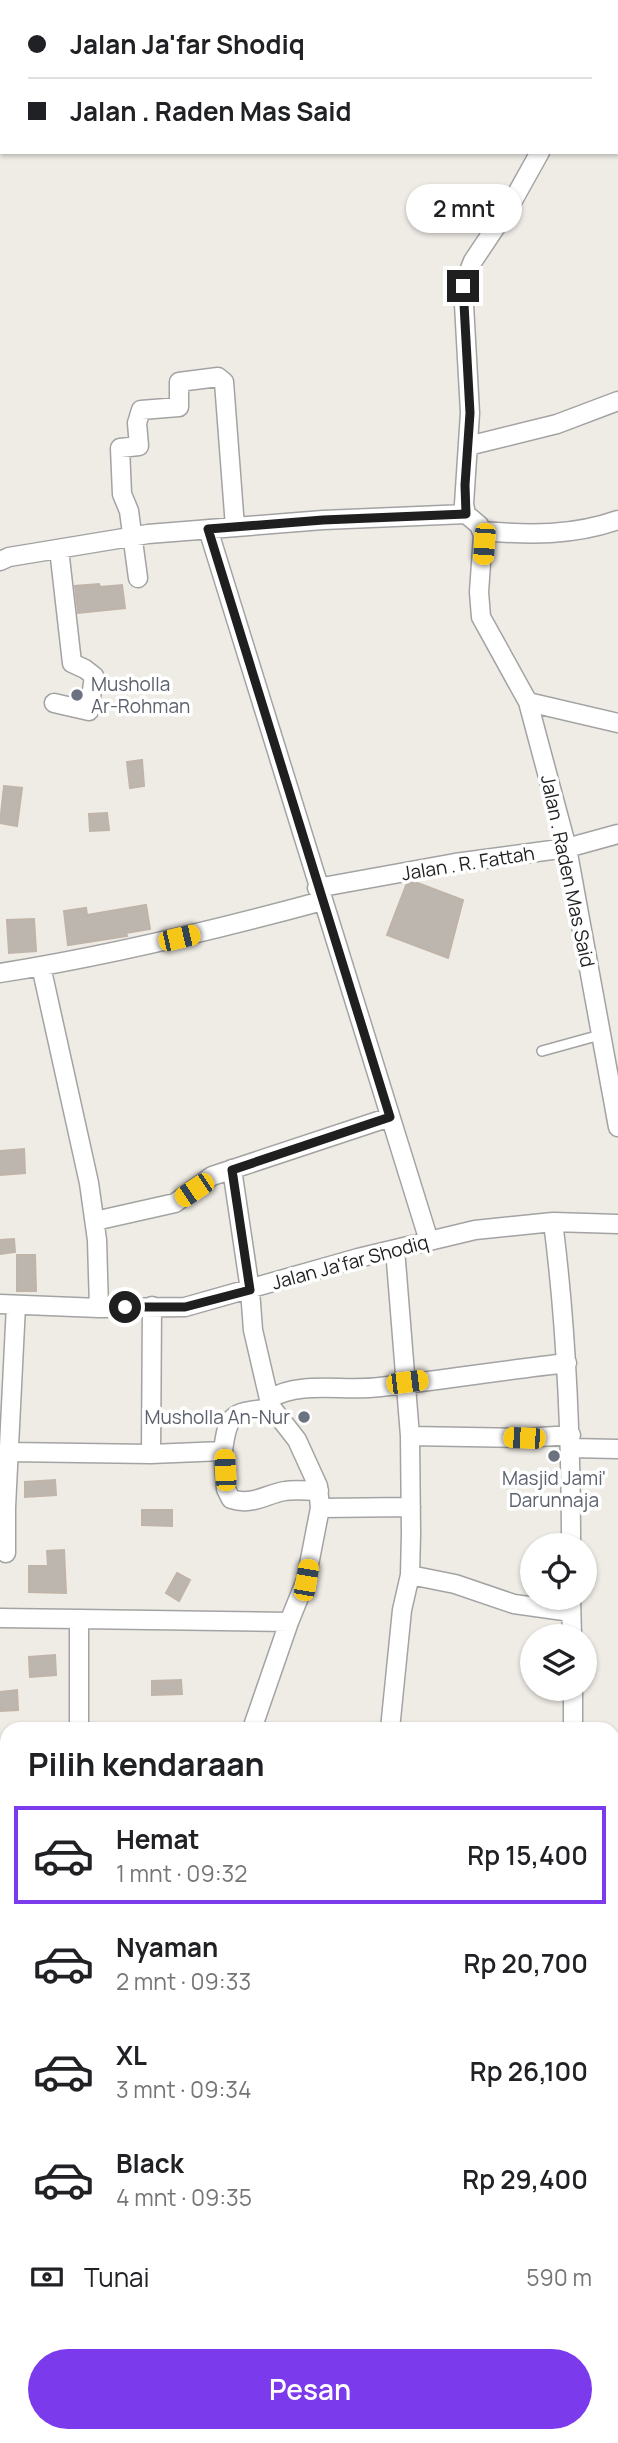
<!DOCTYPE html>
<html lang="id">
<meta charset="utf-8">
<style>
:root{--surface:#fff;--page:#f2f2f2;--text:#202124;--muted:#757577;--line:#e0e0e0;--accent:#7c3aed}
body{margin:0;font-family:Manrope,sans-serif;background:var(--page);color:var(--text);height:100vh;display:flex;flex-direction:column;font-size:26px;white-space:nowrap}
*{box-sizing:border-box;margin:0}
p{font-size:23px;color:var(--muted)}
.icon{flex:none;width:38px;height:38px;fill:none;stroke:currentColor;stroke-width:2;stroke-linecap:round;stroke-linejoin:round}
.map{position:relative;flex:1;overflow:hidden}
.sheet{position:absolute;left:0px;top:1722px;width:620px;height:721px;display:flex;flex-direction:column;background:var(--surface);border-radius:21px 21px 0 0;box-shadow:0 2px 5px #0004}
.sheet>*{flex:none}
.guide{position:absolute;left:0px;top:0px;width:620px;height:154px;box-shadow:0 2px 5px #0004;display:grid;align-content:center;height:154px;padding:0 28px;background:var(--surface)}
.fabs{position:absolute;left:520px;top:1533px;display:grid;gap:14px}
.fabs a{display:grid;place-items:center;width:77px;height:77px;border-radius:50%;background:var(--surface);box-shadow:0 2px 5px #0004;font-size:35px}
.end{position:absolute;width:32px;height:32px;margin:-16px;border:9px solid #1f1f1f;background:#fff;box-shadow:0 0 0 4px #fff}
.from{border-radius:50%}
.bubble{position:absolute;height:49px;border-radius:24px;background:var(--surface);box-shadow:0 2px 5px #0004;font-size:23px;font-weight:600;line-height:49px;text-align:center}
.car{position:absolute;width:21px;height:42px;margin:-21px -10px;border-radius:9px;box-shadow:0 0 5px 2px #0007;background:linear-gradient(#f5c518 24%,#345 0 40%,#f5c518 0 76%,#345 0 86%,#f5c518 0)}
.guide b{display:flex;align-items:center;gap:24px;height:66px;font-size:26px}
.guide b+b{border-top:2px solid var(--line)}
.guide i{width:18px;height:18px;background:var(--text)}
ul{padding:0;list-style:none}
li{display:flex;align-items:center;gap:21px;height:98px;margin:0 14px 10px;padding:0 14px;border:4px solid transparent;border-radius:0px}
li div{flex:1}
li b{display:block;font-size:26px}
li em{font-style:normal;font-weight:600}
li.selected{border-color:var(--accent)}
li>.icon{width:63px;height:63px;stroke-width:1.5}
h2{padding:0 28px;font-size:32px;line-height:84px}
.pay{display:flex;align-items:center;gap:18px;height:77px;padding:0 28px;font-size:26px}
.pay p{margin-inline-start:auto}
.cta{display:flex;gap:14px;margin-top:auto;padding:14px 28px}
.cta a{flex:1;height:80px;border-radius:42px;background:var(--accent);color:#fff;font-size:28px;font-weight:600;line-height:80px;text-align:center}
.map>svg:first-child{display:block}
</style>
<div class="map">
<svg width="618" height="2443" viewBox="0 0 618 2443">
<rect width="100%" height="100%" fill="#efece6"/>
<path fill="#bcb6af" stroke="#c0b4a9" stroke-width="2" d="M99,584l1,3 22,-2 3,23 -47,5 -3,-27z
M142,760l2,26 -14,2 -3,-26z
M4,786l18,2 -5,38 -17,-3z
M107,813l2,17 -19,1 -1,-17z
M415,882l48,18 -15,58 -61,-23 20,-52z
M146,905l4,24 -24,4 1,3 -59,9 -4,-34 22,-3 1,7z
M34,919l2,32 -27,2 -2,-33z
M24,1149l1,24 -25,2v-24z
M14,1239l1,13 -15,2v-14z
M17,1255h18l1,36h-19z
M55,1480l1,15 -31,2v-15z
M142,1510h30v16l-30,-1z
M64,1550l2,43 -37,-1v-26h19l-1,-15z
M177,1573l13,7 -11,21 -13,-8z
M55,1655l1,20 -26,2 -1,-20z
M181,1680l1,14 -30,1v-14z
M17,1690l1,20 -18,1v-19z"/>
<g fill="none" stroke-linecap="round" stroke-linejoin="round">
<g stroke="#a3a3a3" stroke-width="12">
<path id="lane" d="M542,1051l58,-16"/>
</g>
<g stroke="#a3a3a3" stroke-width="21">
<path id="street" d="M597,2v-2
M540,152l-29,52 -38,57 -10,25 7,127 -6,91 2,10 13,11 4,10 -4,57 2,25 47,85 39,146 51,279
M468,446l89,-22 61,-23
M208,529l221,712
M482,531c47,4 91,5 136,-11
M0,561l9,-4 139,-23 175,-14 143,-6
M138,578l-9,-67 -7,-17 -2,-46 19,-2 -2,-23 4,-13 38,-3v-25l39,-5 6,5 11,145
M528,702l90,21
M54,703l35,8 5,-35 -9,-7 -13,-6 -13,-114
M317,888l138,-25 112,-15 51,-14
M41,966l48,217 8,57 2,68
M0,973c109,-17 215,-43 322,-72
M232,1169l18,121 3,40 16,69 3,9 25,32 21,46 2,22 -14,72 -17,42 -37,107
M95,1221l80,-18 37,-27 178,-59
M553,1222c14,108 18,214 18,323
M0,1304l99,4 86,-1 173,-49 117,-28 78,-8 65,2
M269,1399c33,-19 74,-7 111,-12 62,-7 125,-17 187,-24
M410,1436l114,2 47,-3
M571,1448l47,1
M223,1451l3,38 5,10c22,7 35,-5 54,-8 11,-2 22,0 34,0
M9,1452l142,2 1,-148
M151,1454l72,-3c5,-41 11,-38 49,-43
M320,1508l91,-1
M6,1553v-46l10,-202
M410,1575l45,9 59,20 57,8
M571,1598l1,38
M0,1618l79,1v110
M79,1619l210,3
M573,1689v40
M390,1729l12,-119 8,-35 1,-41 -1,-98 -15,-187
M0,2394h7
M278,2443v-7
M349,2443v-7
M478,2443l1,-7
M547,2443v-7
M617,2443l1,-17"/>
</g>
<g stroke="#606f0d" stroke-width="28">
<path id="secondary" d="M612,1799l6,-2
M0,1894l7,1
M0,2223l7,15
M33,2443v-7"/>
</g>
<use href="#lane" stroke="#fff" stroke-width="9"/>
<use href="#street" stroke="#fff" stroke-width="18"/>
<use href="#secondary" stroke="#f0f5be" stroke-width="24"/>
</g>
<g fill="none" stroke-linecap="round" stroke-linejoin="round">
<path stroke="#1f1f1f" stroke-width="9" d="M125,1307h60l65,-17 -18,-120 158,-53 -182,-588 115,-9 143,-6 -1,-29 5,-72 -7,-127"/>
</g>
<g fill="#6b7280" stroke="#fff" stroke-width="2.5">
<circle cx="77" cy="695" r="7"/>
<circle cx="304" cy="1417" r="7"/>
<circle cx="554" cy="1456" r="7"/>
</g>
<g text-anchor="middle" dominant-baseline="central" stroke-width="7" stroke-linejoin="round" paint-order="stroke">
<g font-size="19" fill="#5b616d" stroke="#fff" text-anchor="start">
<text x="91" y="684">Musholla<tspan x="91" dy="22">Ar-Rohman</tspan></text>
<text x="290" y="1417" text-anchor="end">Musholla An-Nur</text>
<text x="554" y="1478" text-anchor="middle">Masjid Jami'<tspan x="554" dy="22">Darunnaja</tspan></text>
</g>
<g font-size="19" fill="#1f1f1f" stroke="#fff">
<text transform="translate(468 863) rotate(-9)">Jalan . R. Fattah</text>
<text transform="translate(568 871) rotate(78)">Jalan . Raden Mas Said</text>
<text transform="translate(350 1262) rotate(-15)">Jalan Ja'far Shodiq</text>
</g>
</g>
</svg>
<div class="fabs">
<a><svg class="icon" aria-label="locate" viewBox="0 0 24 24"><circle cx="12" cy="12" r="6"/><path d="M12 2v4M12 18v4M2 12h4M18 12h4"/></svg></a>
<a><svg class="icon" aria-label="layers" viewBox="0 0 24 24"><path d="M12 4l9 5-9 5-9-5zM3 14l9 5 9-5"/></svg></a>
</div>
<i class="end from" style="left:125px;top:1307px"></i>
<i class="end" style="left:463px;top:286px"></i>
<div class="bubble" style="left:406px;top:184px;width:116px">2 mnt</div>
<i class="car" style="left:484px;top:544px;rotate:184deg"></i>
<i class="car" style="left:179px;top:938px;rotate:77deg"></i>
<i class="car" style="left:194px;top:1190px;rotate:236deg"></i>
<i class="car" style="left:407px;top:1382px;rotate:83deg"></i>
<i class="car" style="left:524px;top:1438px;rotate:272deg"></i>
<i class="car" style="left:225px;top:1470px;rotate:357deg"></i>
<i class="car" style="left:306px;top:1580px;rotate:10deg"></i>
<div class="guide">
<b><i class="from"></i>Jalan Ja'far Shodiq</b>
<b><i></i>Jalan . Raden Mas Said</b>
</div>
<section class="sheet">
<h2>Pilih kendaraan</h2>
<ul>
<li class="selected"><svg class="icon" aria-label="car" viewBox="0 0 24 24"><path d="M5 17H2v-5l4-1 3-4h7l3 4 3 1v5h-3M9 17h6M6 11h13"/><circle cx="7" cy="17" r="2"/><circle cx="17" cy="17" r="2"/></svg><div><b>Hemat</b><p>1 mnt · 09:32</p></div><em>Rp 15,400</em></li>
<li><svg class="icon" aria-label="car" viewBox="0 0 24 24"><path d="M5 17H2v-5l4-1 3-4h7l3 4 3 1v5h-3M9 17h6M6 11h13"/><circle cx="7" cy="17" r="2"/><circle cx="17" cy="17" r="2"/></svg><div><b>Nyaman</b><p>2 mnt · 09:33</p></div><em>Rp 20,700</em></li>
<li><svg class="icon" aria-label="car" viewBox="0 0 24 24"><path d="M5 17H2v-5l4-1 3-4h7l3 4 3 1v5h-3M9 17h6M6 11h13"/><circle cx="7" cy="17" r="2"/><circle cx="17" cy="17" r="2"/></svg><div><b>XL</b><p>3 mnt · 09:34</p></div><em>Rp 26,100</em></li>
<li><svg class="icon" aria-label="car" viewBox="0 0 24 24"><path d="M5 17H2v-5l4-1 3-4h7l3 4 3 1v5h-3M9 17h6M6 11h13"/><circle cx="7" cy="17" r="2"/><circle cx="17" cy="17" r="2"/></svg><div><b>Black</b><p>4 mnt · 09:35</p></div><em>Rp 29,400</em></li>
</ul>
<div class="pay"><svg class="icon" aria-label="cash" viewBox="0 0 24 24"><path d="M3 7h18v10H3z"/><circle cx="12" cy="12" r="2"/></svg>Tunai<p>590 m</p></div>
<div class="cta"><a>Pesan</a></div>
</section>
</div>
